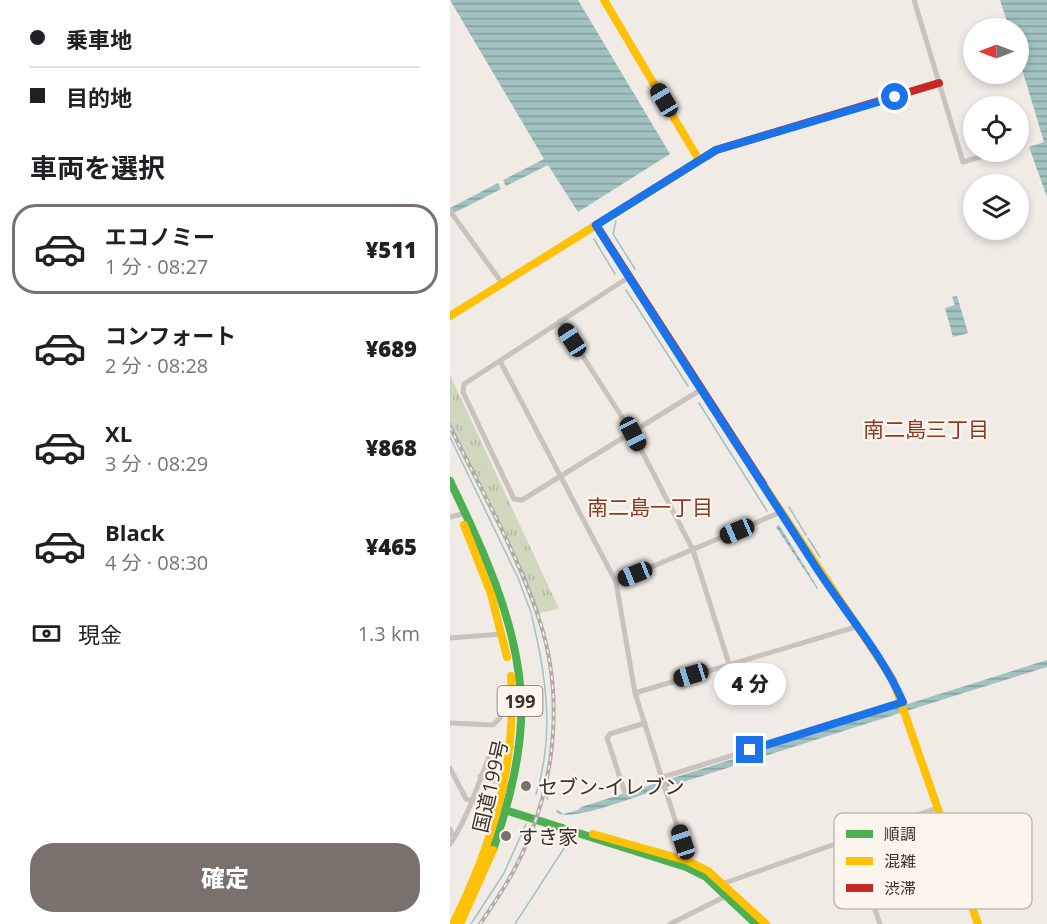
<!DOCTYPE html>
<html lang="ja">
<meta charset="utf-8">
<style>
:root{--surface:#fff;--page:#f2f2f2;--text:#202124;--muted:#757577;--line:#e0e0e0;--accent:#7a716c}
body{margin:0;font-family:"Open Sans","Noto Sans JP",sans-serif;background:var(--page);color:var(--text);height:100vh;display:flex;flex-direction:column;font-size:22px;white-space:nowrap}
*{box-sizing:border-box;margin:0}
p{font-size:20px;color:var(--muted)}
.icon{flex:none;width:33px;height:33px;fill:none;stroke:currentColor;stroke-width:2;stroke-linecap:round;stroke-linejoin:round}
.map{position:relative;flex:1;overflow:hidden}
.drawer{display:flex;flex-direction:column;background:var(--surface);width:450px}
.drawer>*{flex:none}
.top-card{display:grid;align-content:center;height:132px;padding:0 30px;background:var(--surface)}
.needle{width:39px;rotate:270deg}
.tools{position:absolute;left:513px;top:18px;display:grid;gap:12px}
.tools a{display:grid;place-items:center;width:66px;height:66px;border-radius:50%;background:var(--surface);box-shadow:0 3px 9px #0003;font-size:30px}
.end{position:absolute;width:27px;height:27px;margin:-14px;border:8px solid #1a73e8;background:#fff;box-shadow:0 0 0 3px #fff}
.from{border-radius:50%}
.bubble{position:absolute;height:42px;border-radius:21px;background:var(--surface);box-shadow:0 3px 9px #0003;font-size:20px;font-weight:800;line-height:42px;text-align:center}
.car{position:absolute;width:18px;height:36px;margin:-18px -9px;border-radius:8px;box-shadow:0 0 4px 2px #0007;background:linear-gradient(#222 24%,#8ab4d8 0 40%,#222 0 76%,#8ab4d8 0 86%,#222 0)}
.top-card b{display:flex;align-items:center;gap:21px;height:57px;font-size:22px}
.top-card b+b{border-top:2px solid var(--line)}
.top-card i{width:15px;height:15px;background:var(--text)}
ul{padding:0;list-style:none}
li{display:flex;align-items:center;gap:18px;height:90px;margin:0 12px 9px;padding:0 18px;border:3px solid transparent;border-radius:24px}
li div{flex:1}
li b{display:block;font-size:22px}
li em{font-style:normal;font-weight:800}
li.on{border-color:var(--accent)}
li>.icon{width:54px;height:54px;stroke-width:1.5}
h2{padding:0 30px;font-size:27px;line-height:72px}
.pay{display:flex;align-items:center;gap:15px;height:66px;padding:0 30px;font-size:22px}
.pay p{margin-inline-start:auto}
.primary-button{display:flex;gap:12px;margin-top:auto;padding:12px 30px}
.primary-button a{flex:1;height:69px;border-radius:24px;background:var(--accent);color:#fff;font-size:24px;font-weight:800;line-height:69px;text-align:center}
main{display:flex;flex:1;min-height:0}
.map>svg:first-child{display:block}
</style>
<main>
<section class="drawer">
<div class="top-card">
<b><i class="from"></i>乗車地</b>
<b><i></i>目的地</b>
</div>
<h2>車両を選択</h2>
<ul>
<li class="on"><svg class="icon" aria-label="car" viewBox="0 0 24 24"><path d="M5 17H2v-5l4-1 3-4h7l3 4 3 1v5h-3M9 17h6M6 11h13"/><circle cx="7" cy="17" r="2"/><circle cx="17" cy="17" r="2"/></svg><div><b>エコノミー</b><p>1 分 · 08:27</p></div><em>¥511</em></li>
<li><svg class="icon" aria-label="car" viewBox="0 0 24 24"><path d="M5 17H2v-5l4-1 3-4h7l3 4 3 1v5h-3M9 17h6M6 11h13"/><circle cx="7" cy="17" r="2"/><circle cx="17" cy="17" r="2"/></svg><div><b>コンフォート</b><p>2 分 · 08:28</p></div><em>¥689</em></li>
<li><svg class="icon" aria-label="car" viewBox="0 0 24 24"><path d="M5 17H2v-5l4-1 3-4h7l3 4 3 1v5h-3M9 17h6M6 11h13"/><circle cx="7" cy="17" r="2"/><circle cx="17" cy="17" r="2"/></svg><div><b>XL</b><p>3 分 · 08:29</p></div><em>¥868</em></li>
<li><svg class="icon" aria-label="car" viewBox="0 0 24 24"><path d="M5 17H2v-5l4-1 3-4h7l3 4 3 1v5h-3M9 17h6M6 11h13"/><circle cx="7" cy="17" r="2"/><circle cx="17" cy="17" r="2"/></svg><div><b>Black</b><p>4 分 · 08:30</p></div><em>¥465</em></li>
</ul>
<div class="pay"><svg class="icon" aria-label="cash" viewBox="0 0 24 24"><path d="M3 7h18v10H3z"/><circle cx="12" cy="12" r="2"/></svg>現金<p>1.3 km</p></div>
<div class="primary-button"><a>確定</a></div>
</section>
<div class="map">
<svg width="597" height="924" viewBox="0 0 597 924">
<defs>
<pattern id="grass-tufts" width="24" height="20" patternUnits="userSpaceOnUse" patternTransform="scale(1.5)"><rect width="24" height="20" fill="#d1d6bf"/><path d="M3 7l-1-3M5 7V3M7 7l1-3M15 17l-1-3M17 17v-4M19 17l1-3" fill="none" stroke="#b4b8a4"/></pattern>
<pattern id="water-rules" width="6" height="5" patternUnits="userSpaceOnUse" patternTransform="scale(1.5)"><rect width="6" height="5" fill="#a1c2c1"/><path d="M0 2.5h6" fill="none" stroke="#849e9d"/></pattern>
</defs>
<rect width="100%" height="100%" fill="#f0ebe5"/>
<path fill="url(#grass-tufts)" d="M0,375l109,234 -20,4 -14,-38 -75,-155z"/>
<path fill="url(#water-rules)" d="M0,0h128l92,154 -92,58 -30,-47 -42,21 -3,-6 41,-21z
M550,0h47v197l-18,-50 15,-5 -25,-83 -1,-31h-9z
M48,183l3,6 -51,26v-7z
M507,296l11,37 -15,4 -8,-29 10,-3 -3,-8z
M329,525l39,63 -1,1 -41,-62z
M597,660v7c-136,42 -272,86 -408,129 -17,5 -69,26 -83,16l2,-2 5,4 15,-4 3,-3z"/>
<g fill="none" stroke-linecap="round" stroke-linejoin="round">
<path stroke="#a1c2c1" stroke-width="1.5" d="M166,221l-3,13 22,35
M144,239l21,35
M176,290l62,96
M249,403l68,108
M0,422l75,154 14,37
M0,437l68,141 14,37
M339,507l17,28
M358,538l12,19
M82,617c14,58 23,118 4,177
M96,796l2,3
M21,924l33,-51 22,-49
M65,924l55,-85"/>
<path stroke="#c9c3be" stroke-width="5" d="M464,0l49,162 33,-10
M0,211l52,72
M179,277l-165,107 -1,8 51,107 8,1 180,-111
M110,321l73,113 60,116 36,114
M50,361l116,221 19,111 53,168
M0,517l16,-4
M166,582l165,-70
M0,638l52,-4
M185,693l224,-67
M0,723l43,2 7,-7 2,-17 11,-6
M0,768l16,31 35,10
M30,776l27,9
M213,777l239,-74
M175,793l-18,-55 3,-4 35,-11
M0,829l4,9
M400,837l30,87
M0,844c21,-31 29,-66 44,-99l18,2
M272,884l215,-76
M220,924l56,-28"/>
<path stroke="#4caf50" stroke-width="8" d="M0,481c35,73 75,157 71,240 -2,44 -14,87 -28,129
M55,810l181,57 20,10 50,47"/>
<path stroke="#ffc107" stroke-width="8" d="M154,0l95,160
M0,316l257,-160
M313,484l130,196 85,244
M14,525l27,69 16,63
M143,834l95,27 20,10 58,53
M3,924c39,-79 64,-159 58,-248
M10,924l33,-74"/>
<path stroke="#c62828" stroke-width="8" d="M257,156l9,-6 223,-67
M146,225l167,259"/>
<g stroke="#b1aca8" stroke-width="4">
<path id="rail" d="M0,427c31,63 68,127 90,195 23,71 16,155 -14,223 -12,29 -29,54 -46,79"/>
</g>
<use href="#rail" stroke="#fbf5ee" stroke-width="1.5" stroke-dasharray="4.5" stroke-linecap="butt"/>
</g>
<g fill="none" stroke-linecap="round" stroke-linejoin="round">
<path stroke="#1a73e8" stroke-width="8" d="M300,750l153,-48c-23,-52 -61,-93 -91,-141 -72,-112 -145,-223 -216,-336l120,-75 179,-53"/>
</g>
<g fill="#7a716c" stroke="#fbf5ee" stroke-width="2">
<circle cx="76" cy="786" r="6"/>
<circle cx="56" cy="836" r="6"/>
</g>
<g text-anchor="middle" dominant-baseline="central" stroke-width="4.5" stroke-linejoin="round" paint-order="stroke">
<rect fill="#fbf5ee" stroke="#756b66" stroke-width="1.5" x="47.5" y="686" width="45" height="30" rx="4.5"/>
<g font-size="18" font-weight="bold" fill="#3b302b">
<text x="70" y="701">199</text>
</g>
<g font-size="20" fill="#3b302b" stroke="#fbf5ee">
<text transform="translate(40 786) rotate(-77)">国道199号</text>
</g>
<g font-size="20" fill="#3b302b" stroke="#fbf5ee" text-anchor="start">
<text x="88" y="786">セブン-イレブン</text>
<text x="68" y="836">すき家</text>
</g>
<g font-size="21" fill="#8c3b22" stroke="#fbf5ee">
<text x="476" y="429">南二島三丁目</text>
<text x="200" y="507">南二島一丁目</text>
</g>
</g>
<rect x="384" y="813" width="198" height="96" rx="9" fill="#fbf5ee" stroke="#c1bab4" stroke-width="1.5"/>
<rect x="396" y="830" width="27" height="8" fill="#4caf50"/>
<rect x="396" y="857" width="27" height="8" fill="#ffc107"/>
<rect x="396" y="884" width="27" height="8" fill="#c62828"/>
<g font-size="16" fill="#3b302b">
<text x="434" y="840">順調</text>
<text x="434" y="867">混雑</text>
<text x="434" y="894">渋滞</text>
</g>
</svg>
<div class="tools">
<a><svg class="needle" viewBox="-14 -14 28 28"><path d="M0-13l5 13h-10z" fill="#e53935"/><path d="M0 13l5-13h-10z" fill="#757577"/></svg></a>
<a><svg class="icon" aria-label="locate" viewBox="0 0 24 24"><circle cx="12" cy="12" r="6"/><path d="M12 2v4M12 18v4M2 12h4M18 12h4"/></svg></a>
<a><svg class="icon" aria-label="layers" viewBox="0 0 24 24"><path d="M12 4l9 5-9 5-9-5zM3 14l9 5 9-5"/></svg></a>
</div>
<i class="end from" style="left:445px;top:97px"></i>
<i class="end" style="left:300px;top:750px"></i>
<div class="bubble" style="left:264px;top:663px;width:72px">4 分</div>
<i class="car" style="left:214px;top:100px;rotate:329deg"></i>
<i class="car" style="left:122px;top:340px;rotate:327deg"></i>
<i class="car" style="left:183px;top:434px;rotate:153deg"></i>
<i class="car" style="left:287px;top:531px;rotate:247deg"></i>
<i class="car" style="left:185px;top:574px;rotate:248deg"></i>
<i class="car" style="left:241px;top:675px;rotate:253deg"></i>
<i class="car" style="left:233px;top:842px;rotate:342deg"></i>
</div>
</main>
